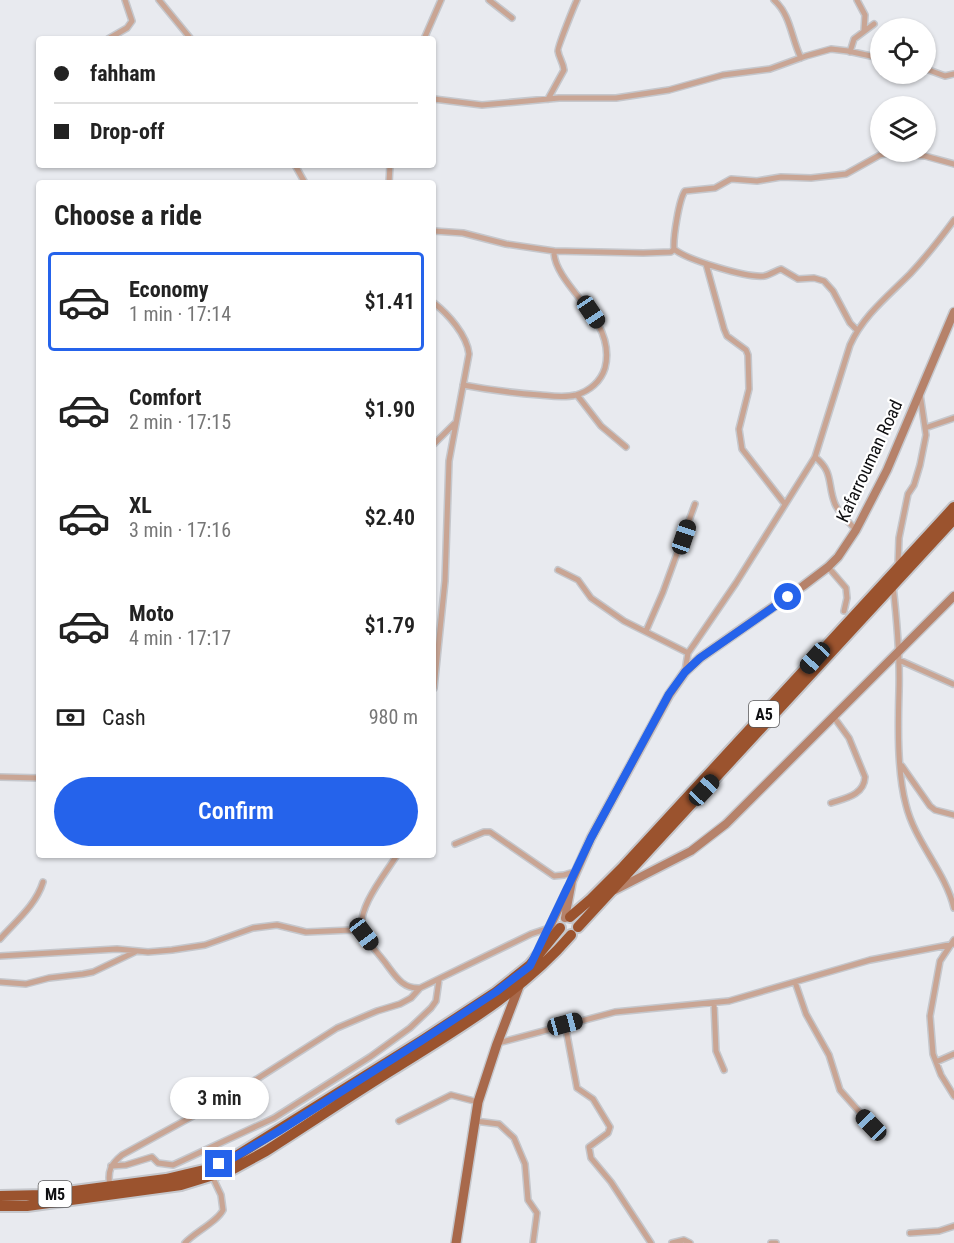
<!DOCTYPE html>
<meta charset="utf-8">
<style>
:root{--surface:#fff;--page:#f6f6f6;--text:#222;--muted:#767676;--line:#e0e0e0;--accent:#2563eb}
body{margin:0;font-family:"Roboto Condensed",sans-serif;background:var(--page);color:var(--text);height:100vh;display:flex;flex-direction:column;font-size:22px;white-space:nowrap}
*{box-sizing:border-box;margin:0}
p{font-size:20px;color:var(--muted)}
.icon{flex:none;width:33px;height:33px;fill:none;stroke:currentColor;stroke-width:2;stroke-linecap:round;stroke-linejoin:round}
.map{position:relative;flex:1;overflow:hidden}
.sheet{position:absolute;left:36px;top:180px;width:400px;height:678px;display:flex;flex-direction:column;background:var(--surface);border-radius:6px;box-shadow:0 2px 4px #0004}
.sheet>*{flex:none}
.top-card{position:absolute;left:36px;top:36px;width:400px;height:132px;border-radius:6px;box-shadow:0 2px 4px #0004;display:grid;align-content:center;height:132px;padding:0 18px;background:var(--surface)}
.controls{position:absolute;left:870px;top:18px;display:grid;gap:12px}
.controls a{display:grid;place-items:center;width:66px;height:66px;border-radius:50%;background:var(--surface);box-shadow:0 2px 4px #0004;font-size:30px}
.end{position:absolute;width:27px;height:27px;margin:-14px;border:8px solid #2563eb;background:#fff;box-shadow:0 0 0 3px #fff}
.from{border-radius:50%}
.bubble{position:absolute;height:42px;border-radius:21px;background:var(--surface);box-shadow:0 2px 4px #0004;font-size:20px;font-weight:600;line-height:42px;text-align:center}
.car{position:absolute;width:18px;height:36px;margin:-18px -9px;border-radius:8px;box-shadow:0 0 4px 2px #0007;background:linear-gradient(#222 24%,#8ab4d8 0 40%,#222 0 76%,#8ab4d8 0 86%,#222 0)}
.top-card b{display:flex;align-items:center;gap:21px;height:57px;font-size:22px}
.top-card b+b{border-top:2px solid var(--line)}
.top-card i{width:15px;height:15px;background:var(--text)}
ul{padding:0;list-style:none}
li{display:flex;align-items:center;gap:18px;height:99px;margin:0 12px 9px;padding:0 6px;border:3px solid transparent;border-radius:6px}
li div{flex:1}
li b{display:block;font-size:22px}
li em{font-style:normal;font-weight:600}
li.current{border-color:var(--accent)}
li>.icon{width:54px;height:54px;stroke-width:1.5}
h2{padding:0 18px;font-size:27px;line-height:72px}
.pay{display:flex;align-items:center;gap:15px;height:66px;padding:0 18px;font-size:22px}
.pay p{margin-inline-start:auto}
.primary-button{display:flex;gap:12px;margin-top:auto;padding:12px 18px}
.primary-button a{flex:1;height:69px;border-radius:36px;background:var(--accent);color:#fff;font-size:24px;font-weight:600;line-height:69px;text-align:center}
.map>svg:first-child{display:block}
</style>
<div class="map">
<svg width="954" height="1243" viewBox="0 0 954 1243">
<rect width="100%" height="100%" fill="#e8eaef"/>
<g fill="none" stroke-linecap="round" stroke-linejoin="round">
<g stroke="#c5c7cc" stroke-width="8">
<path id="street" d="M159,0l32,39
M489,0l23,18
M774,0c17,15 17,38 27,58
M857,0l8,15 -1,16
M108,39l19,-11 5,-7 -7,-21
M424,39l17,-39
M850,52l4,-13 20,-15
M926,69l19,7 9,-2
M434,99l48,6 77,-7h57l53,-8 54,-15 47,-6 36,-13 25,-7 17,2 32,7
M548,99l16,-29c-1,-8 -5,-12 -6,-19 -1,-3 17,-47 19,-51
M295,165l10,18
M389,183l1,-18
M434,231l29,2 43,11 48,7
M674,249c13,11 73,29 90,27 6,-1 11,-5 17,-7l17,10 16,-1 10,3 9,10 17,32 7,7
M706,264l18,65 3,7 19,14 2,5 1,34 -10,40 3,20 42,54
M434,303c14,11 33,32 35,51l-20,107 -4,120 -11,107
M463,385c26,5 51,8 77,10 12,1 24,3 36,0 14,-4 25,-14 29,-27 4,-15 0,-31 -7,-44 -11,-21 -45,-50 -44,-73l89,2 28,-1 3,-3c-1,-11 5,-50 11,-58l30,-3 16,-9 26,2 24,-4 30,1 35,-4 34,-19 8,-2 37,3 29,8
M920,394l5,34
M577,395l24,31 25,21
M434,444l20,-20
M815,457c19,15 12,27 20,47 5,11 14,18 21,26
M898,565l1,-27 9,-44 6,-9 6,-20 6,-30 -1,-7 29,-10
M828,567l18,21 1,10 -3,13
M558,570l20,10 13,18 33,23 64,32
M893,586c4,35 7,71 6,105 -1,34 -2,81 7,114 9,37 39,66 48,103
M646,631l17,-39 32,-88
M899,660l54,24
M685,671l3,-18 7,-10 41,-60 79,-126 35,-112c13,-29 37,-48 60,-71 16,-17 30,-35 44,-54
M902,766l28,40 5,4 19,5
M0,777l39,1
M831,803c15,-5 33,-8 34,-26l-16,-39 -16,-22
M455,844l29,-12h6l64,44 10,-1 13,-4
M397,855c-11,18 -42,55 -34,76 4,12 17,24 24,34 9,12 16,24 33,23l111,-54 18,-6
M0,939c16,-18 36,-34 43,-57
M954,940l-14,21 -10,55 3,38 8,21 13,21
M0,956l117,-7 31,3 24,-2 33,-5 48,-17 24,-3 29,7 46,-2 12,4
M0,982l26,2 23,-6 34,-4 10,-2 42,-20
M795,982l11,32 23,41 11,35 31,35
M714,1003l2,48 8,19
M565,1024l12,64 16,11 17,28 -2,6 -19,14 2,11 20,24 40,61
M498,1043l117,-31 114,-11 141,-41 84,-16
M936,1062l18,-8
M399,1121l52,-26 27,7
M475,1121l24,3 15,14 11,26 3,36 9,13 -4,30
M111,1166l15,-1 26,-8 6,6 15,2 101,-47 96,-61 40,-29 21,-20 5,-7 3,-21
M110,1186c-3,-15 1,-22 12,-31l113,-62 102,-65 40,-17 23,-7 11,-6 9,-10
M910,1233l29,-2 15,-5
M185,1243c10,-11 32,-21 38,-33l-2,-15 -9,-19
M672,1243l12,-3 6,3
M771,1243h5"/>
</g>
<g stroke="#c5c7cc" stroke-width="11">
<path id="secondary" d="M615,890l76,-39 35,-27 228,-228
M565,918l7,-37 19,-43 78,-143 16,-23 15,-14 103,-72 25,-19 10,-10 18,-27 31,-60 67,-158
M540,948l28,-59"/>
</g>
<g stroke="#c5c7cc" stroke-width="12">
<path id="primary" d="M456,1243l22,-141 19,-58 23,-60"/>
</g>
<g stroke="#c5c7cc" stroke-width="14">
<path id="highway" d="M570,917l21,-18 32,-32 331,-360
M578,927l376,-408
M0,1196l44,-1 122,-16 38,-9 29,-12 188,-117 75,-49 34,-27 30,-37
M0,1206h27l154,-21 52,-16 33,-18c44,-28 87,-57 131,-84 62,-39 126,-76 174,-132"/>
</g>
<use href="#street" stroke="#c9a594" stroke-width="5"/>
<use href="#secondary" stroke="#b6826a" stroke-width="8"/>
<use href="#primary" stroke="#a8694b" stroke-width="9"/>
<use href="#highway" stroke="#9b532e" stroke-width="10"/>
</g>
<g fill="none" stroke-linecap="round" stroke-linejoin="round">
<path stroke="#2563eb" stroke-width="8" d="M219,1164l14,-6 46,-27 142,-90 75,-49 34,-26 61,-128 78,-144 16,-22 15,-14 88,-61"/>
</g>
<g text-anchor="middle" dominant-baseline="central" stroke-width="4.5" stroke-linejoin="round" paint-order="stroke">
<g fill="#fff" stroke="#585859" stroke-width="1.5">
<rect x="749" y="701" width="30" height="26" rx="4.5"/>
<rect x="38.5" y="1181" width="33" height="26" rx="4.5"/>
</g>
<g font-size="16" font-weight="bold" fill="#101012">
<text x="764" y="714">A5</text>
<text x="55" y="1194">M5</text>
</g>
<g font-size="18" fill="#101012" stroke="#fff">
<text transform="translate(869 461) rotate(-65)">Kafarrouman Road</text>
</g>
</g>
</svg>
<div class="controls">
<a><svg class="icon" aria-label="locate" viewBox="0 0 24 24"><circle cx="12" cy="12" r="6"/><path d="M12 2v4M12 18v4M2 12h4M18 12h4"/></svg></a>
<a><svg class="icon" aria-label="layers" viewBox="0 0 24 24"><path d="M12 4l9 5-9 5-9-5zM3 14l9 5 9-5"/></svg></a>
</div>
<i class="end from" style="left:788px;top:597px"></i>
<i class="end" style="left:219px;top:1164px"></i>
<div class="bubble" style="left:170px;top:1077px;width:99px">3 min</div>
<i class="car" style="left:591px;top:312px;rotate:146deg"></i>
<i class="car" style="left:684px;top:537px;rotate:19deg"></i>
<i class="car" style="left:815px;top:658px;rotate:222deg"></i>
<i class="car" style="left:704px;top:790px;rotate:43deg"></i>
<i class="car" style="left:364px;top:934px;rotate:143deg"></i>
<i class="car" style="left:565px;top:1024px;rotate:75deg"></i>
<i class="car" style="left:871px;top:1125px;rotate:316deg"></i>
<div class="top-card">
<b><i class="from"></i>fahham</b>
<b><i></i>Drop-off</b>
</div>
<section class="sheet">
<h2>Choose a ride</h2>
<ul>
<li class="current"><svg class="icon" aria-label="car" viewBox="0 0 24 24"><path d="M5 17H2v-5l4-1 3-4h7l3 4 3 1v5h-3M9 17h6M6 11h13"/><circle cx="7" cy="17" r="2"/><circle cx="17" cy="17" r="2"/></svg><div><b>Economy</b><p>1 min · 17:14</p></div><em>$1.41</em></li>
<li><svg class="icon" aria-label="car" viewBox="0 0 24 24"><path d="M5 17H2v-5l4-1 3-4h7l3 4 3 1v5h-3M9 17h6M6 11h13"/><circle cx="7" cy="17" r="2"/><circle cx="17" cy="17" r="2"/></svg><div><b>Comfort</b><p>2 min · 17:15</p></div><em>$1.90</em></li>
<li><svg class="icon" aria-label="car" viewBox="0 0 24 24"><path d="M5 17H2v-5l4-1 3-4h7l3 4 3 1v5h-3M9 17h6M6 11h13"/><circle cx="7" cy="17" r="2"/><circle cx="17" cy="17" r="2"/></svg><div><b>XL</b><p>3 min · 17:16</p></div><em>$2.40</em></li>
<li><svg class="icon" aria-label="car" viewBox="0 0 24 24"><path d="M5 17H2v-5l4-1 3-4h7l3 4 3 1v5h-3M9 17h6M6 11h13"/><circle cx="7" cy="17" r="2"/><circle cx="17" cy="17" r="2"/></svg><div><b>Moto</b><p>4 min · 17:17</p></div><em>$1.79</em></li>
</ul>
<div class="pay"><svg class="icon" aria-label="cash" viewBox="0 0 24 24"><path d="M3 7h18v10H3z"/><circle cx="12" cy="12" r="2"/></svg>Cash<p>980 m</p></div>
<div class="primary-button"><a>Confirm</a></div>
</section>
</div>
